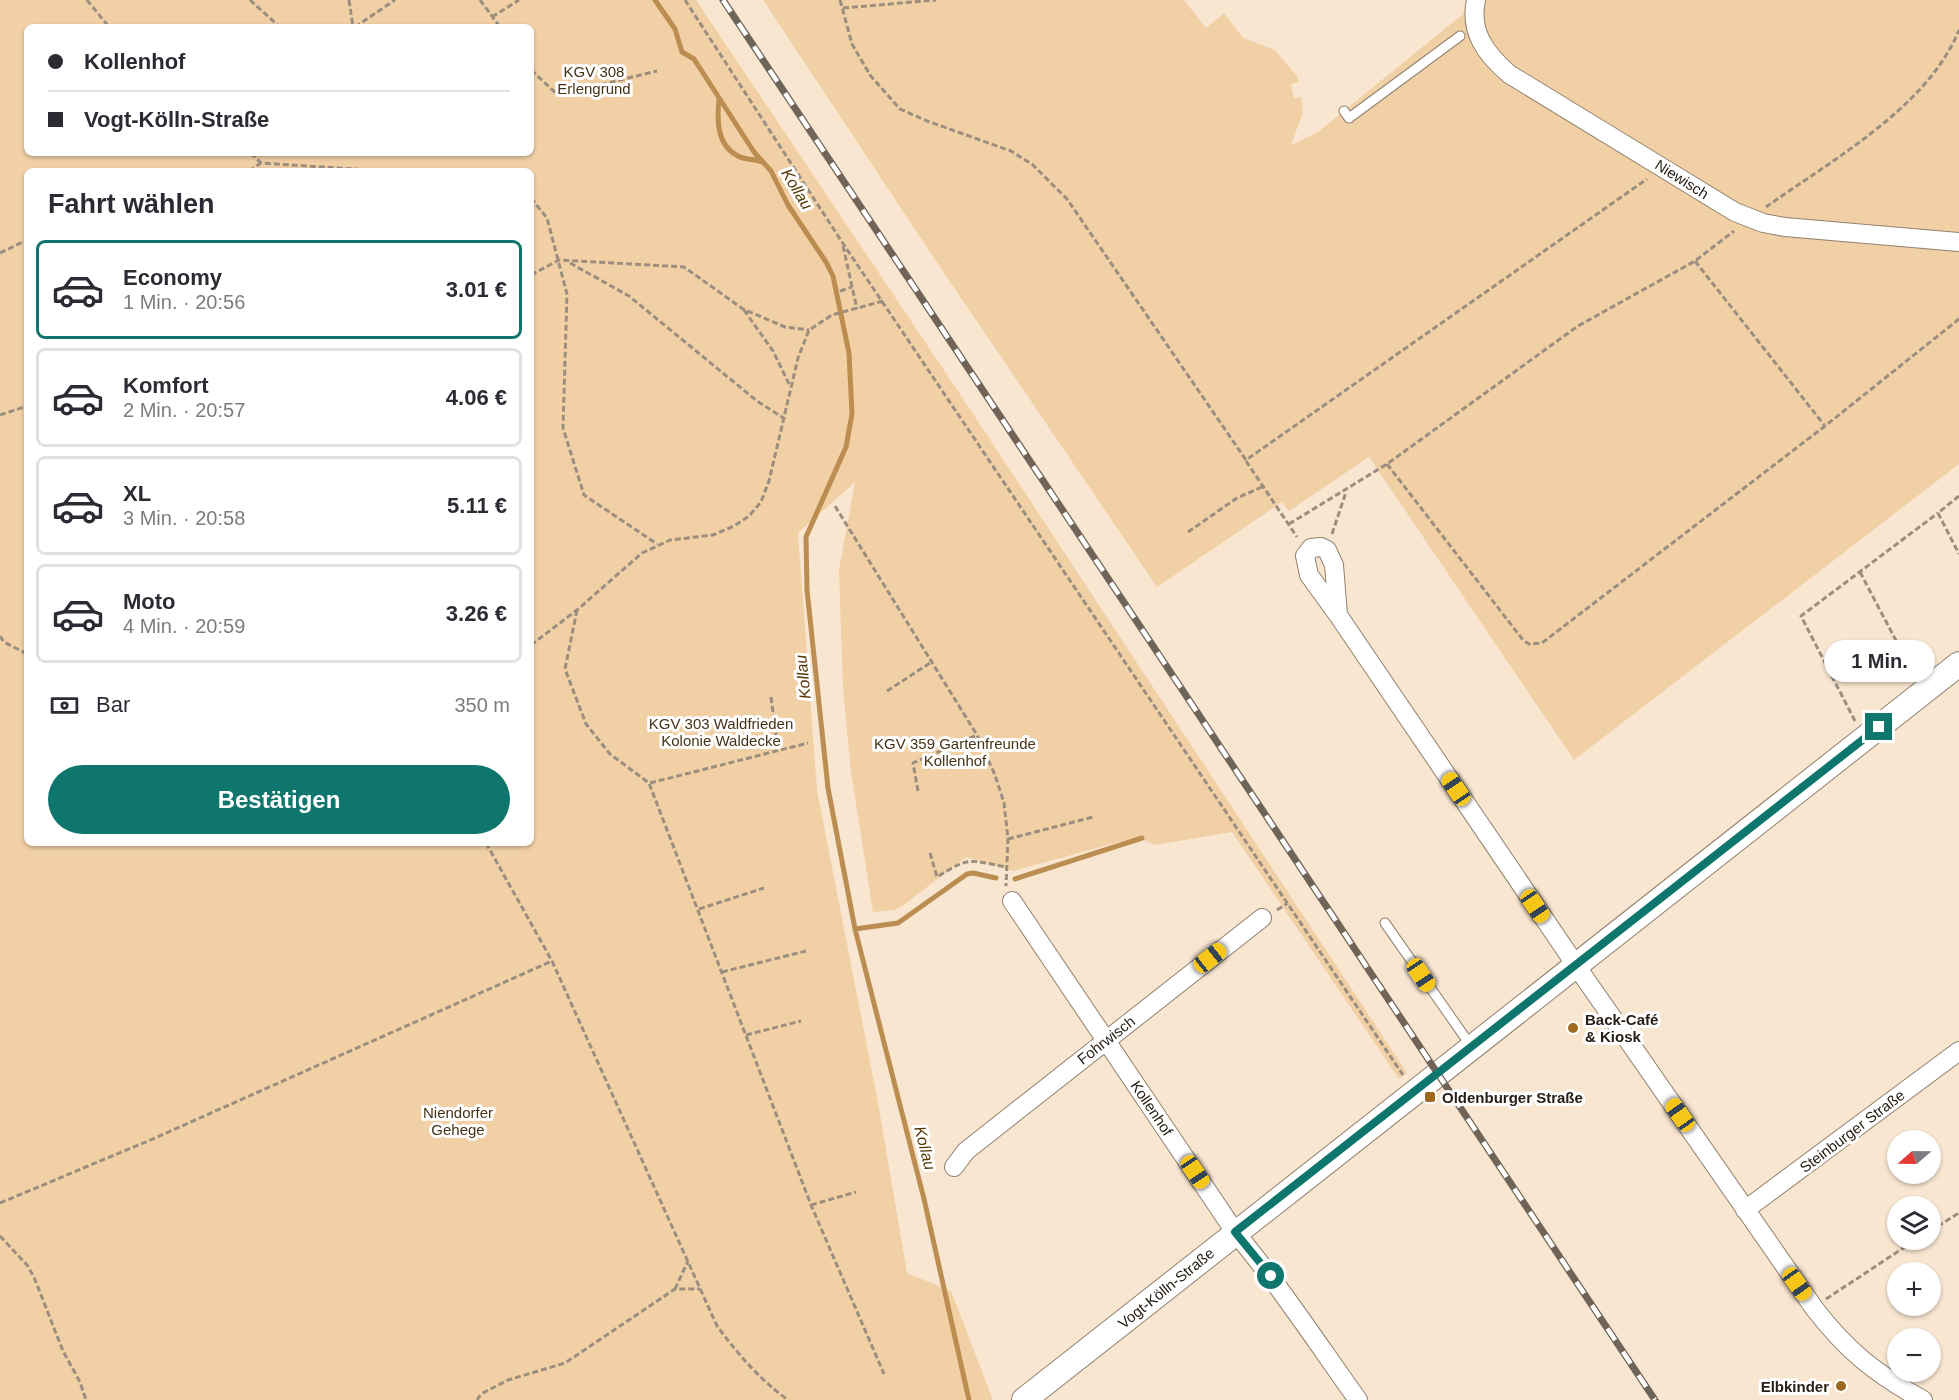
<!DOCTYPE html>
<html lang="de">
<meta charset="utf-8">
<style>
:root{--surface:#fff;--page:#f7f7f7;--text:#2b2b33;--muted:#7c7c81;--line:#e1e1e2;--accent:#0f766e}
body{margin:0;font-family:Arial,sans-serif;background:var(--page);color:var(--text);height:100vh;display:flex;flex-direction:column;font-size:22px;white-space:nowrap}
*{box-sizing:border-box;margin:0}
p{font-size:20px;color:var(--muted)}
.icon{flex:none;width:33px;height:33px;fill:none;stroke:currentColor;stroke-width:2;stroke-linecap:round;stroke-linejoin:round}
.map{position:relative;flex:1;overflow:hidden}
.details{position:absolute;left:24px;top:168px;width:510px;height:678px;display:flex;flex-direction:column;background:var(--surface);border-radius:9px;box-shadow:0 2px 4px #0004}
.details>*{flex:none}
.guide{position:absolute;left:24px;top:24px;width:510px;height:132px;border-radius:9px;box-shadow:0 2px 4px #0004;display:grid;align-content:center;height:132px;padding:0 24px;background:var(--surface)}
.needle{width:39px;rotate:250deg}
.fabs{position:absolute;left:1887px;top:1130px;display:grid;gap:12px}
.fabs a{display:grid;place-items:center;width:54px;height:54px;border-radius:50%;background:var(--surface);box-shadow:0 2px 4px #0004;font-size:30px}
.end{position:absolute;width:27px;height:27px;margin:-14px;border:8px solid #0f766e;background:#fff;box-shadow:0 0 0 3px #fff}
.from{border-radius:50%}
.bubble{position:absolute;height:42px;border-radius:21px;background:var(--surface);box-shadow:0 2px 4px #0004;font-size:20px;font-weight:600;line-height:42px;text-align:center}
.car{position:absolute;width:18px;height:36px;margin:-18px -9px;border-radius:8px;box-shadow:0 0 4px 2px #0007;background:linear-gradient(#f5c518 24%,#345 0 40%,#f5c518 0 76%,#345 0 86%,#f5c518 0)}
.guide b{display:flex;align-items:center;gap:21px;height:57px;font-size:22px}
.guide b+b{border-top:2px solid var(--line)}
.guide i{width:15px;height:15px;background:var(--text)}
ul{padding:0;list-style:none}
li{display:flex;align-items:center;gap:18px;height:99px;margin:0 12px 9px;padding:0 12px;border:3px solid var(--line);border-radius:9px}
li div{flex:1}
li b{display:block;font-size:22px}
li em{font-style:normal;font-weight:600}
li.selected{border-color:var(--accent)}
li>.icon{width:54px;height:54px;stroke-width:1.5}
h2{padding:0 24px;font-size:27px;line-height:72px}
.pay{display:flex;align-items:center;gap:15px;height:66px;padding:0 24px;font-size:22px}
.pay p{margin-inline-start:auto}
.cta{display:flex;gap:12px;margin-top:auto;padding:12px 24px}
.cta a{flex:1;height:69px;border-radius:36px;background:var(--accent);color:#fff;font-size:24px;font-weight:600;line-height:69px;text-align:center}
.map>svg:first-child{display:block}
</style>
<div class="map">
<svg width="1959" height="1400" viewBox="0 0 1959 1400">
<rect width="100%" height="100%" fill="#f8e6d1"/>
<path fill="#f2d0a6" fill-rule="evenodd" d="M0,0h696l262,391 449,682 -8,6 -167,-247 -77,13 -18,-8 -124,34 -47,-14 -65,50 -7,3 -21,2 -22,-140 -8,-84 -4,-118 16,-88 -57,51 19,257 62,318 28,165 44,18 42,109h-993zM27,27h504v126h-504zM27,171h504v672h-504z
M763,0h421l22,28 18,-15 19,25 32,12 22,26 2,6 -8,2 3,14 7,-1 2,15 -12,33 27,-13 145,-118 4,-14h492v464l-385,296 -205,-303 -80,54 -7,-9 -125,85 -219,-323z"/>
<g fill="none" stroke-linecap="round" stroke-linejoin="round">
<path stroke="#bc8d50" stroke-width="5" d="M655,0l20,29 7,23 12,7 60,93 17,19 17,34 38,57 7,14 16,77 3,61 -6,33 -40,90 1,53 21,198 27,141 69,270 45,201
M719,99c-2,20 -3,46 19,57 7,4 17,3 24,6
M1015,879l127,-41
M855,929l43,-6 69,-49 6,-1 23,5"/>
<g stroke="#91806d" stroke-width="11">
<path id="service" d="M1344,111l5,7 111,-82
M1385,923l86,123"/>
</g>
<g stroke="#91806d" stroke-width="20">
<path id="minor" d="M1476,0c-7,32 10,54 33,74l226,138 28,11 22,4 174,15
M1338,615l-29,-40 -4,-19 6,-8 10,-1 6,3 7,15 4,50 237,349 239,344c33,43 62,66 109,92
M1012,901l223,331c44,53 83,112 123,168
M954,1167l12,-16 296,-233
M1745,1210l214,-159"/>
</g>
<g stroke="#91806d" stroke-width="26">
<path id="tertiary" d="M1024,1400l935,-736"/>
</g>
<path stroke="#9c8e7f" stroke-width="3" stroke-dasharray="6 3" stroke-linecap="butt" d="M87,0l22,27
M250,0l30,27
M349,0l4,27
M480,0l20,27
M685,0l157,242 561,833
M840,0l12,44 18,31 30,34 27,12 84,30 22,14 34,34 179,261 401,-281
M843,8l93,-8
M492,17l27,-17
M355,27l40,-27
M531,70l27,25 99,-24
M251,153l10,10 124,8
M249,171l12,-8
M531,198l16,20 20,76 -4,134 21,67 73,49
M1766,207c66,-47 162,-100 193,-177
M843,246l14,63
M0,253l27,-13
M1695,261l130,165
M570,263l59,33 128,105 28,18
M531,275l28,-15 125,7 59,42 42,18 24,3
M840,291l12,-4
M744,310l29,41 17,35
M0,415l27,-9
M1246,461l51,76
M1387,464l136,176 6,4 13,-1 283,-217 134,-107
M1959,496l-21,17 21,41
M835,506l142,229 18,40 9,28 4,36 -2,47
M1289,524l98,-60 191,-138 117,-65 39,-30
M1188,532l49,-34 25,-11
M1332,534l14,-42
M1860,572l53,101
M577,610l-12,59 21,55 24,30 39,29 162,422 73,169
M0,636l4,6 23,12
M531,645l46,-35 65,-57 28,-13 43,-5 21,-9 15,-10 12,-14 8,-21 29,-123 11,-28 23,-15 51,-14
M887,691l43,-28
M771,697l7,53
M1855,721l-54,-105 137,-103
M650,783l158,-40
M918,791l-5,-28 64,-28
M1008,839l85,-22
M486,843l66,118 165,365c21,28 42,53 71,74
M930,853l7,24c34,-21 31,-17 69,-10
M699,909l65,-21
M1277,910l11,-7
M722,972l84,-21
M746,1035l55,-14
M0,1203l155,-65 397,-177
M811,1205l45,-13
M1930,1231l29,-18
M0,1236l27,29 7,12 29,74 17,31 6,18
M675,1289l13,-28
M1826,1299l91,-60
M477,1400l4,-6 27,-14 57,-17 110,-74h25"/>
<use href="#service" stroke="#fff" stroke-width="9"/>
<use href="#minor" stroke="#fff" stroke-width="18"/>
<use href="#tertiary" stroke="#fff" stroke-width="24"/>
<g stroke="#6f6458" stroke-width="7">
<path id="rail" d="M723,0l932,1400"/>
</g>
<use href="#rail" stroke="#fff" stroke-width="4.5" stroke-dasharray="14" stroke-linecap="butt"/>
</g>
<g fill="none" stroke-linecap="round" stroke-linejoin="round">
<path stroke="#0f766e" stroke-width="8" d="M1271,1276l-36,-44 644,-505"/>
</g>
<g fill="#9d6a20" stroke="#fff" stroke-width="2">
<circle cx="1573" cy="1028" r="6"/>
<rect x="1424" y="1091" width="12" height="12" rx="3"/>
<circle cx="1841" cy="1386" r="6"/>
</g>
<g text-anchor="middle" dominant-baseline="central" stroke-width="6" stroke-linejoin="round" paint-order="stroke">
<g font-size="15" fill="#463216" stroke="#fff">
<text x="594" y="71">KGV 308<tspan x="594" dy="17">Erlengrund</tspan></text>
<text x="721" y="723">KGV 303 Waldfrieden<tspan x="721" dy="17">Kolonie Waldecke</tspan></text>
<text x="955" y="743">KGV 359 Gartenfreunde<tspan x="955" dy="17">Kollenhof</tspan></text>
<text x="458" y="1112">Niendorfer<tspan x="458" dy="17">Gehege</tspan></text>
</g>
<g font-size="15" fill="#272018" stroke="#fff">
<text transform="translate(1682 179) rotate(32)">Niewisch</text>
<text transform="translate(1106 1040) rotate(-38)">Fohrwisch</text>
<text transform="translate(1152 1108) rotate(56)">Kollenhof</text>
<text transform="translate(1852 1131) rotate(-37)">Steinburger Straße</text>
<text transform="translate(1166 1288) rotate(-39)">Vogt-Kölln-Straße</text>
</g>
<g font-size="15" font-weight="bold" fill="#272018" stroke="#fff" text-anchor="start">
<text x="1585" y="1019">Back-Café<tspan x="1585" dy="17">&amp; Kiosk</tspan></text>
<text x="1442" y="1097">Oldenburger Straße</text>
<text x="1829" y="1386" text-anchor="end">Elbkinder</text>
</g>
<g font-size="16" font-style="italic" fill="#553501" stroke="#fff">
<text transform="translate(797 189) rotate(59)">Kollau</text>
<text transform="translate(803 677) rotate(-96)">Kollau</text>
<text transform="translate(925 1148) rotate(76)">Kollau</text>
</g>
</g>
</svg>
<div class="fabs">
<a><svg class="needle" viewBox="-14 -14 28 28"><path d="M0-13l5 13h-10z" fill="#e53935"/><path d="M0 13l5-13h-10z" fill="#7c7c81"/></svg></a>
<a><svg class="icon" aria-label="layers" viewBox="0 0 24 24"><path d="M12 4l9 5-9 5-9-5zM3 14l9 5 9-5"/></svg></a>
<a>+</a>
<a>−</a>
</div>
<i class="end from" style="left:1271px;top:1276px"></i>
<i class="end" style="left:1879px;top:727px"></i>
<div class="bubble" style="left:1824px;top:640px;width:111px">1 Min.</div>
<i class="car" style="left:1456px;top:789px;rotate:326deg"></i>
<i class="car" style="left:1535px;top:906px;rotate:146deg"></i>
<i class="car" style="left:1210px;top:958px;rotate:52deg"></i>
<i class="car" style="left:1421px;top:975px;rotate:146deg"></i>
<i class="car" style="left:1680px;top:1115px;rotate:325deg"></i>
<i class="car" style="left:1195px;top:1172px;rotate:146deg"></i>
<i class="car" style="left:1797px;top:1284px;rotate:145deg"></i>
<div class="guide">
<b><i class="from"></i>Kollenhof</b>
<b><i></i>Vogt-Kölln-Straße</b>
</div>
<section class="details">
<h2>Fahrt wählen</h2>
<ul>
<li class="selected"><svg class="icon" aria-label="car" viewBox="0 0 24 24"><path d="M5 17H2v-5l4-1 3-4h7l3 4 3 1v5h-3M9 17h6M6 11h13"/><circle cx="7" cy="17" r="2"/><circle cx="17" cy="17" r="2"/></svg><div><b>Economy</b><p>1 Min. · 20:56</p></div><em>3.01 €</em></li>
<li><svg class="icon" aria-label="car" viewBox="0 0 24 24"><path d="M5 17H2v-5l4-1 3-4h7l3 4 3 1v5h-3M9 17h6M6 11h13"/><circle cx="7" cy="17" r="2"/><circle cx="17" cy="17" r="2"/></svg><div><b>Komfort</b><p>2 Min. · 20:57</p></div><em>4.06 €</em></li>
<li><svg class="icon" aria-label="car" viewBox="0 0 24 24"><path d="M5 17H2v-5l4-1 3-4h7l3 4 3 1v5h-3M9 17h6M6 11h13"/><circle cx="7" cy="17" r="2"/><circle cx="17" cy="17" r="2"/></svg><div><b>XL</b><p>3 Min. · 20:58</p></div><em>5.11 €</em></li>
<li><svg class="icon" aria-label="car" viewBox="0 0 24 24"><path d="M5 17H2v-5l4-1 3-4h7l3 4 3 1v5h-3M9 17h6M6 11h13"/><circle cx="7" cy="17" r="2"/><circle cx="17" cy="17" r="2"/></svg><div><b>Moto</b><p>4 Min. · 20:59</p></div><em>3.26 €</em></li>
</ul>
<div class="pay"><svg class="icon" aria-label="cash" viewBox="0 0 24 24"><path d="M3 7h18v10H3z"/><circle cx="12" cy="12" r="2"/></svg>Bar<p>350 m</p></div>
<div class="cta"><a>Bestätigen</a></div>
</section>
</div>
